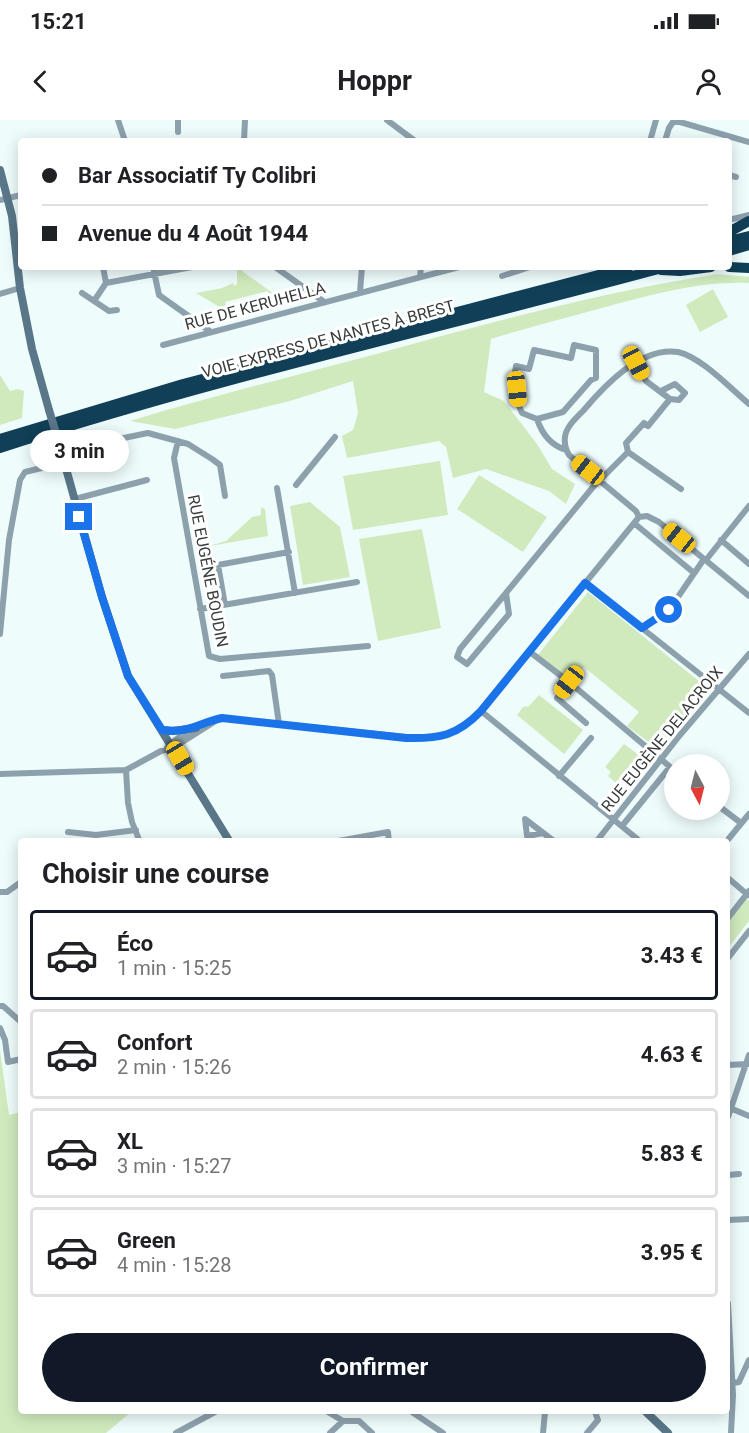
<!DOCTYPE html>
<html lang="fr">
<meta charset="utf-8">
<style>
:root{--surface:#fff;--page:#f2f2f2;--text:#202124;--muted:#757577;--line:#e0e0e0;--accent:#111827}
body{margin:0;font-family:Roboto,sans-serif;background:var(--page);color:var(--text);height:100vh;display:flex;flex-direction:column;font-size:22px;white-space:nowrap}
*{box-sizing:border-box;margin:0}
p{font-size:20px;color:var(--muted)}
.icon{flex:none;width:33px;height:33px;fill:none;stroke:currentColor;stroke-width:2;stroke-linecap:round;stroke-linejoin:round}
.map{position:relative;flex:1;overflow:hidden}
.side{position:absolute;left:18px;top:718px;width:712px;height:576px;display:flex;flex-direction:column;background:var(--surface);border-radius:6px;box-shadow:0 3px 15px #0003}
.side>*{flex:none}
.hud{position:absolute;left:18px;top:18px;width:714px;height:132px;border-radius:6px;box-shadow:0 3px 15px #0003;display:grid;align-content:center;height:132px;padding:0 24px;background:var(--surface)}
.needle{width:39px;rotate:173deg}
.fabs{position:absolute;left:664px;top:634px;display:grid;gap:12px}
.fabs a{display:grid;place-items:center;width:66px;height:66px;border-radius:50%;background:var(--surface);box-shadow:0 3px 15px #0003;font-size:30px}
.end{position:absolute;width:27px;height:27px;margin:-14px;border:8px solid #1a73e8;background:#fff;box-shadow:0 0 0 3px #fff}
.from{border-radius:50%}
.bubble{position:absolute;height:42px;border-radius:21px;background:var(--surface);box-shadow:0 3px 15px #0003;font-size:20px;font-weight:700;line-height:42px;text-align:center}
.car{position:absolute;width:18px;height:36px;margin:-18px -9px;border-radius:8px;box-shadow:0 0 4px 2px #0007;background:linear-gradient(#f5c518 24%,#345 0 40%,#f5c518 0 76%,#345 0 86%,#f5c518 0)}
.hud b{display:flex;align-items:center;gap:21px;height:57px;font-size:22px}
.hud b+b{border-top:2px solid var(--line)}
.hud i{width:15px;height:15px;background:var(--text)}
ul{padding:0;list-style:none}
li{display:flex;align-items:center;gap:18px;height:90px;margin:0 12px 9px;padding:0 12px;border:3px solid var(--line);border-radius:6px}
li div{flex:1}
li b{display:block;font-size:22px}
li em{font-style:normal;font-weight:700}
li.selected{border-color:var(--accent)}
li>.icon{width:54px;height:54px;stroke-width:1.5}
h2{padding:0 24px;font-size:27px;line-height:72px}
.action{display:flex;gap:12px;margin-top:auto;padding:12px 24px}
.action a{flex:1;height:69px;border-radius:36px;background:var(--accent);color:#fff;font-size:24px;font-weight:700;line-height:69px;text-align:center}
.status{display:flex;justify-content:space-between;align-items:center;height:42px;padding:0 30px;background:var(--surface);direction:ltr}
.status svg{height:16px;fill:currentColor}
header{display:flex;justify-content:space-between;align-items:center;height:78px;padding:0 24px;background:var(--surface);font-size:27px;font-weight:700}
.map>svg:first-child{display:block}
</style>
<div class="status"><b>15:21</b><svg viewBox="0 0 49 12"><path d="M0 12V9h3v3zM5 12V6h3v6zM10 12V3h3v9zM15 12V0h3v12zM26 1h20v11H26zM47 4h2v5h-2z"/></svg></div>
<header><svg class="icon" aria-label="back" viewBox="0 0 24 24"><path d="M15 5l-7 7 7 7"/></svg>Hoppr<svg class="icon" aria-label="person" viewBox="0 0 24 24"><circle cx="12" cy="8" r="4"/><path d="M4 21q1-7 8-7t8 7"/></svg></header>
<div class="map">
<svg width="749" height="1313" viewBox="0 0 749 1313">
<rect width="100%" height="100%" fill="#effcfc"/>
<path fill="#d0eabe" d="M237,147h7l-2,4 35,25 -1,4 -5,2 -3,-11 -43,11 3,10 -32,-19 26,-5 11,-5 1,3 3,-2z
M717,154l32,3v6c-51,-2 -102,13 -151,26 -36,10 -72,19 -107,30l-7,53 20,9 33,43 15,25 23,15 -9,20 -17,-13 -63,-22 -33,9 -7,-31 -7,-6 -92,17 -5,-22 11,-6 5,-17 -5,-32 -63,20 -115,28 -45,-8c83,-25 167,-46 250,-68 112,-31 223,-61 337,-79z
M713,169l15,28 -28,15 -14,-27z
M0,255l10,16 8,-2 6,2 -2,27 -22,7z
M440,341l8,54 -95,15 -10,-54z
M479,355l68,42 -24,35 -66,-43z
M310,382l30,25 10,50 -47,8 -13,-79z
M261,387l4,2 3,27 -58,10 1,5 -9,3 8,45 -3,1 -8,-51 27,-8 26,-24 9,-2z
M422,409l19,99 -63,13 -19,-102z
M588,472l122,98 -51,60 -32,-24 12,-14 -55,-45 -12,14 -34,-26z
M539,575l44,35 -19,24 -47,-39 6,-8 6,-1z
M624,624l15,11 -23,28 -8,-7 3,-4 -6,-5z
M746,778l3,3v20l-21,27v-28z
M0,930l9,65 12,-3v300h110l-25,21h-106z"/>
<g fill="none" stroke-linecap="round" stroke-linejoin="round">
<path stroke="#8da1ad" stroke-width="6" d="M118,0l7,21
M387,0l28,21
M178,12v-12
M244,21l1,-21
M650,21l6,-21
M665,21l4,-13 4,-6h7l69,20
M729,55l7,2
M0,80l21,-5
M729,100l20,-5
M103,147l3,16 86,-16
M153,147l6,28 52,37
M275,147l48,34
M502,156l28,-9
M420,157l1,-10
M360,172l2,-25
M82,173l27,18 8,-1
M0,174l20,-6
M94,181l12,-18
M163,225l296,-78
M574,225l22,5v28l-5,2 -28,32 -26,7 -15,-6c-6,-12 -9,-34 -6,-47l13,3 5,-19 37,8z
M636,243l10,18 24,18 9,1 6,-7 -10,-9 -14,7
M537,299c5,15 13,26 29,31
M178,321l-4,17 35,198 11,3 148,-13
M628,332l-2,-9 18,-20 4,3 22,-27
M628,332l53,37
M296,365l39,-48
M277,368l18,105
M75,379l72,-19
M639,397l-3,-6 -67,-56c-3,-5 -5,-11 -4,-18 1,-10 11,-19 18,-26 21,-25 58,-65 95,-59 23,5 52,36 71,52
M639,397l8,-1 12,6 90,74
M634,403l60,50
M721,420l28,24
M706,440l43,-54
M585,463l164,130
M506,473l3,21 -42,50 -10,-7 3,-8 133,-162 35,-35
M225,485l-7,-40 71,-13
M200,489l157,-27
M642,508l27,-18 35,-51
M0,514l9,-94 11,-60 5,-8 58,-14 21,-16 44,-9 40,11 24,15 8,6 5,31
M530,532l39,30 106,89
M223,556l46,-5 3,4 7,49
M569,562l-12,16 29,25
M481,591l160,131
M167,628c13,-14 36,-26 55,-30l184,19c33,2 52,-1 75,-26l158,-194
M126,650l2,33 4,19 8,20
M0,654l126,-4 35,-19 12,-3 41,-26
M559,656l32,-38
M720,687l21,16
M622,706l48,-59
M68,712l28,3 40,-5
M543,713l-16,3 -2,-17 30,23
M333,722l55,-10 1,10
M596,722l84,-107 69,-81
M726,722l23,-28
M728,758l20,17
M0,772h7l14,-10
M728,798l21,-27
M728,838l21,-27
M0,886h3l18,16
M0,908l5,12 3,22 13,-3
M728,945l20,-1
M730,988l19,8
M728,997l21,-62
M728,1055l11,-1
M728,1100l21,-1
M728,1183l5,92 -2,38
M728,1264l11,-2 10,-22
M328,1292l15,9h16l13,12
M412,1292l31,21
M176,1313l39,-21
M330,1313l13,-12
M543,1313l2,-21
M587,1313l11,-13 -3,-8"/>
<path stroke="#597789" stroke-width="8" d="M0,50l12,46 8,72 12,61 17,61
M58,320l44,157 26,79 102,166
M162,610l11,1 23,-3
M646,1292l22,21"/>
<path stroke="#103f57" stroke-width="10" d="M729,112l20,-11
M729,121l20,-5
M729,131l20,-6
M729,147l20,1
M661,150l19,1 31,-4
M0,319l183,-55 446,-117
M0,328c219,-71 444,-121 666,-181"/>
<path stroke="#597789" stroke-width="8" d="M49,290l9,30"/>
</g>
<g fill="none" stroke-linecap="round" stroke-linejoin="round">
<path stroke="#1a73e8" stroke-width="8" d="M79,397l23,80 26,79 34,54c25,4 37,-7 60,-12l184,20c33,1 51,-2 75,-27l104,-128 57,45 27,-18"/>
</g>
<g text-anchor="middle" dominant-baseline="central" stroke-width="6" stroke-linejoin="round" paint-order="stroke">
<g font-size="16" fill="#383c3d" stroke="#fff">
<text transform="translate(255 186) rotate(-15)">RUE DE KERUHELLA</text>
<text transform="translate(328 219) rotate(-15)">VOIE EXPRESS DE NANTES À BREST</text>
<text transform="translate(208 451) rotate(79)">RUE EUGÉNE BOUDIN</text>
<text transform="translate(662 619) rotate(-51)">RUE EUGÈNE DELACROIX</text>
</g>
</g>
</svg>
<div class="fabs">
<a><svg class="needle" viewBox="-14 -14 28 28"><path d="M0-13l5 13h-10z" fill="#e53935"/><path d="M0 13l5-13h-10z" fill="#757577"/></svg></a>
</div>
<i class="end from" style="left:669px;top:490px"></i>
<i class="end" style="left:79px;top:397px"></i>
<div class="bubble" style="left:30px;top:310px;width:99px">3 min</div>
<i class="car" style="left:636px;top:243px;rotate:152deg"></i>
<i class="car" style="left:517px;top:269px;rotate:174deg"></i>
<i class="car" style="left:588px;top:350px;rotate:308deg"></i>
<i class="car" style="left:679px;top:418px;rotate:309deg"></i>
<i class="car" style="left:569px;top:562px;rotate:218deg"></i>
<i class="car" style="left:180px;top:638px;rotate:149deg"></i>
<div class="hud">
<b><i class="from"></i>Bar Associatif Ty Colibri</b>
<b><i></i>Avenue du 4 Août 1944</b>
</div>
<section class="side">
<h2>Choisir une course</h2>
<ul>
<li class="selected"><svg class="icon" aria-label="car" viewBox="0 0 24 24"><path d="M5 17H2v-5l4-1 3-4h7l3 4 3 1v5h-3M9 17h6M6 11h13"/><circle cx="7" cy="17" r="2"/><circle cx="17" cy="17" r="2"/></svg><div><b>Éco</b><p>1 min · 15:25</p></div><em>3.43 €</em></li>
<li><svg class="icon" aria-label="car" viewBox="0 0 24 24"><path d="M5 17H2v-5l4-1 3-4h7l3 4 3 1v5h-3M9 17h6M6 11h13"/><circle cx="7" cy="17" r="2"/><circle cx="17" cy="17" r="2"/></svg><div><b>Confort</b><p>2 min · 15:26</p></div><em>4.63 €</em></li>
<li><svg class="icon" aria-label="car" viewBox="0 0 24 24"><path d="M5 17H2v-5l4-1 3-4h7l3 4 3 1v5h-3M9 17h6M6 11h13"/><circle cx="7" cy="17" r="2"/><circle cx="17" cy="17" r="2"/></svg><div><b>XL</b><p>3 min · 15:27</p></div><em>5.83 €</em></li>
<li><svg class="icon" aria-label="car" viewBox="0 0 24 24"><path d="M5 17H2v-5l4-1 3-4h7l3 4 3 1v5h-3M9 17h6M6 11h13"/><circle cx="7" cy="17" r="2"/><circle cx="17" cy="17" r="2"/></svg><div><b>Green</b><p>4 min · 15:28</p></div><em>3.95 €</em></li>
</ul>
<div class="action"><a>Confirmer</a></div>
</section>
</div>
